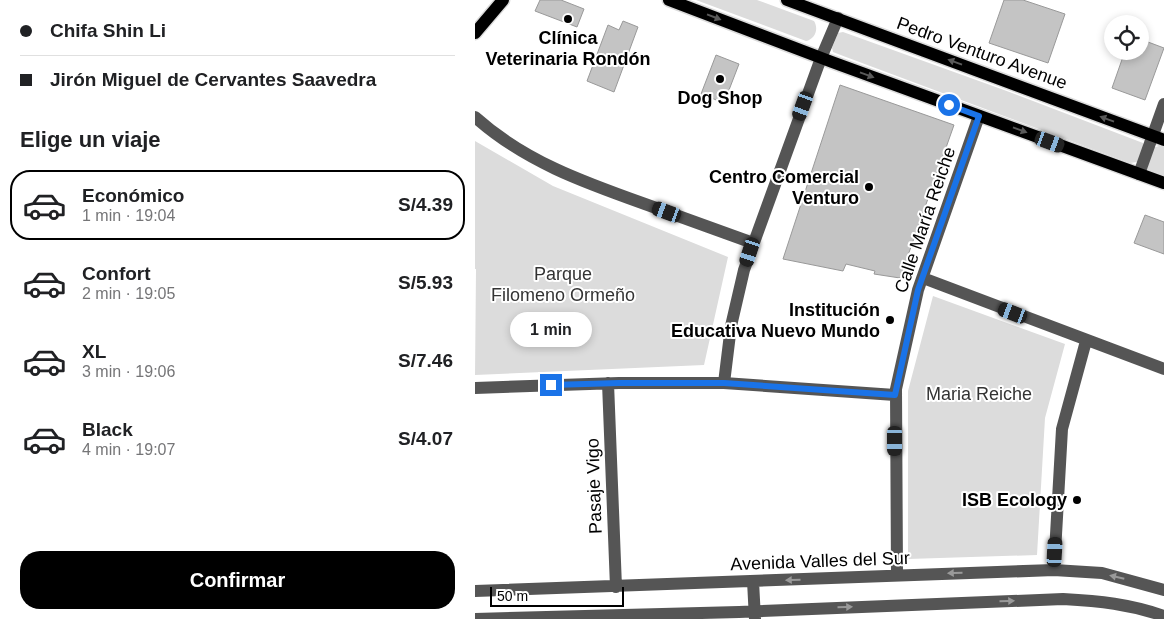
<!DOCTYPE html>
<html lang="es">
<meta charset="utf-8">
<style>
:root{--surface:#fff;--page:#f2f2f2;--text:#202124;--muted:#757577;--line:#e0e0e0;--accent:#000}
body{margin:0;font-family:Arial,sans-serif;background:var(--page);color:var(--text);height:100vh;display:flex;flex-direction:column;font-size:19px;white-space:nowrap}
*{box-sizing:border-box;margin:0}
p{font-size:16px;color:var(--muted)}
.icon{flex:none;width:28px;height:28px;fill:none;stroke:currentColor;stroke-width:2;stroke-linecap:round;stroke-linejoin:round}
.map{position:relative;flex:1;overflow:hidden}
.details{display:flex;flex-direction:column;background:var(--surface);width:475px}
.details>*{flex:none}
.guide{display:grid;align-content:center;height:110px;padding:0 20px;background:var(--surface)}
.controls{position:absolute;left:629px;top:15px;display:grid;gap:10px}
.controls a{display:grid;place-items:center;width:45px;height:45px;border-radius:50%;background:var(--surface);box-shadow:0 2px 8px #0003;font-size:25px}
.scale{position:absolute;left:15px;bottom:12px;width:134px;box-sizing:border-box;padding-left:5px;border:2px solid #000;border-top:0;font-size:14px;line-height:18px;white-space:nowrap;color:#000;-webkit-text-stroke:4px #fff;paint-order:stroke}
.end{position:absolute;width:22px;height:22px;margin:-11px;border:6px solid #1a73e8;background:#fff;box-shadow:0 0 0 2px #fff}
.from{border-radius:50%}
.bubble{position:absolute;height:35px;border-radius:18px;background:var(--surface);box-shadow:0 2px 8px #0003;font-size:16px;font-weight:800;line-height:35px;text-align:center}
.car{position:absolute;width:15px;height:30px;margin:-15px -8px;border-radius:6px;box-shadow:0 0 4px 1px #0007;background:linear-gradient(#222 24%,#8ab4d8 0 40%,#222 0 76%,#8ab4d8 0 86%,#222 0)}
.guide b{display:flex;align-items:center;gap:18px;height:48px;font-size:19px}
.guide b+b{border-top:1px solid var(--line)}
.guide i{width:12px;height:12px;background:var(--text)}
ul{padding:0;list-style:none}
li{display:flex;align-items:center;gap:15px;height:70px;margin:0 10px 8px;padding:0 10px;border:2px solid transparent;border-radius:20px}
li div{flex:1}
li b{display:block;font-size:19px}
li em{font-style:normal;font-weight:800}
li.current{border-color:var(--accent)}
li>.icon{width:45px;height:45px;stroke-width:1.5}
h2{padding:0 20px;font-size:22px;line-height:60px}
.action{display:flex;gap:10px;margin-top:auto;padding:10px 20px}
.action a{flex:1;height:58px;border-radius:20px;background:var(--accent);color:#fff;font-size:20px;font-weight:800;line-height:58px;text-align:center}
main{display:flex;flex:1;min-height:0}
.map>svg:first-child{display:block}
</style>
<main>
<section class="details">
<div class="guide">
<b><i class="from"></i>Chifa Shin Li</b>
<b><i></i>Jirón Miguel de Cervantes Saavedra</b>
</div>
<h2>Elige un viaje</h2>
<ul>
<li class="current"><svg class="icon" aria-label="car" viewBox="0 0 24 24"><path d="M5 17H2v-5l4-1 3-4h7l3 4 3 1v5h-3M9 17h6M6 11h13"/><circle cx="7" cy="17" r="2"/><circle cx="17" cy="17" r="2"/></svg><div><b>Económico</b><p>1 min · 19:04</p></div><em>S/4.39</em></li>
<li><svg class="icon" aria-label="car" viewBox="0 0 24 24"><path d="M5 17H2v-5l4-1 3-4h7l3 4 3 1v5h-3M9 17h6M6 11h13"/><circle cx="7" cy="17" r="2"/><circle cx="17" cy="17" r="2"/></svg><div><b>Confort</b><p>2 min · 19:05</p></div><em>S/5.93</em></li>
<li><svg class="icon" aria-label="car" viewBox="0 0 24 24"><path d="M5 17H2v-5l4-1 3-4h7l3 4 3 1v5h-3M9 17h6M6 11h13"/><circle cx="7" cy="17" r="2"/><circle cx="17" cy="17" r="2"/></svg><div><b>XL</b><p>3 min · 19:06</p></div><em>S/7.46</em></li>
<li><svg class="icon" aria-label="car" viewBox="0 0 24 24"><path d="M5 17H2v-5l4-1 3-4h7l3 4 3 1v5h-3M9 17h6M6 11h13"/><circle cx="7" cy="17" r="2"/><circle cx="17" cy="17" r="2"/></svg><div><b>Black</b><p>4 min · 19:07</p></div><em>S/4.07</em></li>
</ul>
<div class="action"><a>Confirmar</a></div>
</section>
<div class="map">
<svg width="689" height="619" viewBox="0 0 689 619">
<rect width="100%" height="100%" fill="#fff"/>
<path fill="#dcdcdc" d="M221,0h61l57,21c5,8 1,18 -8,20z
M368,32l161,58 139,53 2,8 -8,11 -7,1 -284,-106 -13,-5 -1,-4 6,-15z
M0,141l78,45 175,71 -24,108 -229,10 1,-106h-1z
M684,146h5v32l-13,-5 -4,-4 5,-21z
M458,296l132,48 -20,74 -8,137 -129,4v-168z"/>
<path fill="#c4c4c4" stroke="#999" d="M65,0h21l23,9 -7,18 -42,-16z
M529,0h19l42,14 -17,49 -59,-20z
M148,21l15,6 -24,65 -27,-11 21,-56 11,5z
M665,39l24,9 -19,52 -33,-12 13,-37h15z
M241,55l23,9 -15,39 -23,-9z
M365,85l114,40 -54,153 -26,-4 1,-3 -29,-7 -3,7 -60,-12z
M670,215l19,7v32l-30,-11z"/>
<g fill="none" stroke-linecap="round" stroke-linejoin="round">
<g stroke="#dbdbdb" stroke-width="15">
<path id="major" d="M194,0l163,62 332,121
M312,0l377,140
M0,33l28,-33"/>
</g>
<path stroke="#555" stroke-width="12" d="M0,117c49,44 108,65 170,87 36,13 72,26 108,39
M664,174l25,-70
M448,278l241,91
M133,383l8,204
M249,383l7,-57 13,-56 77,-212 17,-40
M0,388l144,-5h105l171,12
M579,570l8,-141 24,-88
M422,575l-1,-186 22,-99 61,-174
M278,581l2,38
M0,591l579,-21 48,3 62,17
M0,619l264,-7 324,-13c37,2 66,5 101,17"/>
<use href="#major" stroke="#000" stroke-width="12"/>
</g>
<defs><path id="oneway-solid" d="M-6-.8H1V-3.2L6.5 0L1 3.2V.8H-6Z" transform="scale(1.25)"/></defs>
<g fill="#595959">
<use href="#oneway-solid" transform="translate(239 17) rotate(21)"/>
<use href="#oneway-solid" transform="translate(480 62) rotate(-160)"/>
<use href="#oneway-solid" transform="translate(392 75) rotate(20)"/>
<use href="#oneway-solid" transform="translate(632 119) rotate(-160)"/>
<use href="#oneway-solid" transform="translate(545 130) rotate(20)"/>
</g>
<g fill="#999">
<use href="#oneway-solid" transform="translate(480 573) rotate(178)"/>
<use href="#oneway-solid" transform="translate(642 577) rotate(-167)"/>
<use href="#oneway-solid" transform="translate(318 580) rotate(178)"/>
<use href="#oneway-solid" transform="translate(532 601) rotate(-2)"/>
<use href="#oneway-solid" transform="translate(370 607) rotate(-2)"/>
</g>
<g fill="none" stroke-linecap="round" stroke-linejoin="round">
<path stroke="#1a73e8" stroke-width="6" d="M76,385l68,-2h105l171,12 23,-105 61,-174 -30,-11"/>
</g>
<g fill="#000" stroke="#fff" stroke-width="2">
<circle cx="93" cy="19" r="5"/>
<circle cx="245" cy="79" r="5"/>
<circle cx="394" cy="187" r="5"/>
<circle cx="415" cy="320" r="5"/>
<circle cx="602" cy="500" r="5"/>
</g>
<g text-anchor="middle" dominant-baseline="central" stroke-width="4" stroke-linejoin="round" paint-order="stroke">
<g font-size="18" font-weight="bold" fill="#000" stroke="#fff" text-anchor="end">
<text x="93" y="38" text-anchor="middle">Clínica<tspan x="93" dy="21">Veterinaria Rondón</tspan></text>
<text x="245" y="98" text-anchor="middle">Dog Shop</text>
<text x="384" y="177">Centro Comercial<tspan x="384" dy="21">Venturo</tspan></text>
<text x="405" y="310">Institución<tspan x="405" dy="21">Educativa Nuevo Mundo</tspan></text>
<text x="592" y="500">ISB Ecology</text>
</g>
<g font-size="18" fill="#000" stroke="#fff">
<text transform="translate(507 53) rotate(20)">Pedro Venturo Avenue</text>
<text transform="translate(450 220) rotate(-71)">Calle María Reiche</text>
<text transform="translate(119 486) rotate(-92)">Pasaje Vigo</text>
<text transform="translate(345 561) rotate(-2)">Avenida Valles del Sur</text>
</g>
<g font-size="18" fill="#333" stroke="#fff">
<text x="88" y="274">Parque<tspan x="88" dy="21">Filomeno Ormeño</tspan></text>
<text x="504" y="394">Maria Reiche</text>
</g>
</g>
</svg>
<div class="controls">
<a><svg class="icon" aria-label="locate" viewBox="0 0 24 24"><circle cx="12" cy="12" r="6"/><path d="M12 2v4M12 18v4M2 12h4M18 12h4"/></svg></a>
</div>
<div class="scale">50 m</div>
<i class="end from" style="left:474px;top:105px"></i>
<i class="end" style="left:76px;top:385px"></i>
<div class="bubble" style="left:35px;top:312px;width:82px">1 min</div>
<i class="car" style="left:328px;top:106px;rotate:200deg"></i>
<i class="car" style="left:575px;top:142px;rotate:110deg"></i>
<i class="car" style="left:192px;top:212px;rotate:290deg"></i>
<i class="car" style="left:275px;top:252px;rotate:198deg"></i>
<i class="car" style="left:538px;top:313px;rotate:291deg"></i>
<i class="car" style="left:420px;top:441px;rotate:180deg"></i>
<i class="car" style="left:580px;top:552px;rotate:3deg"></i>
</div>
</main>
